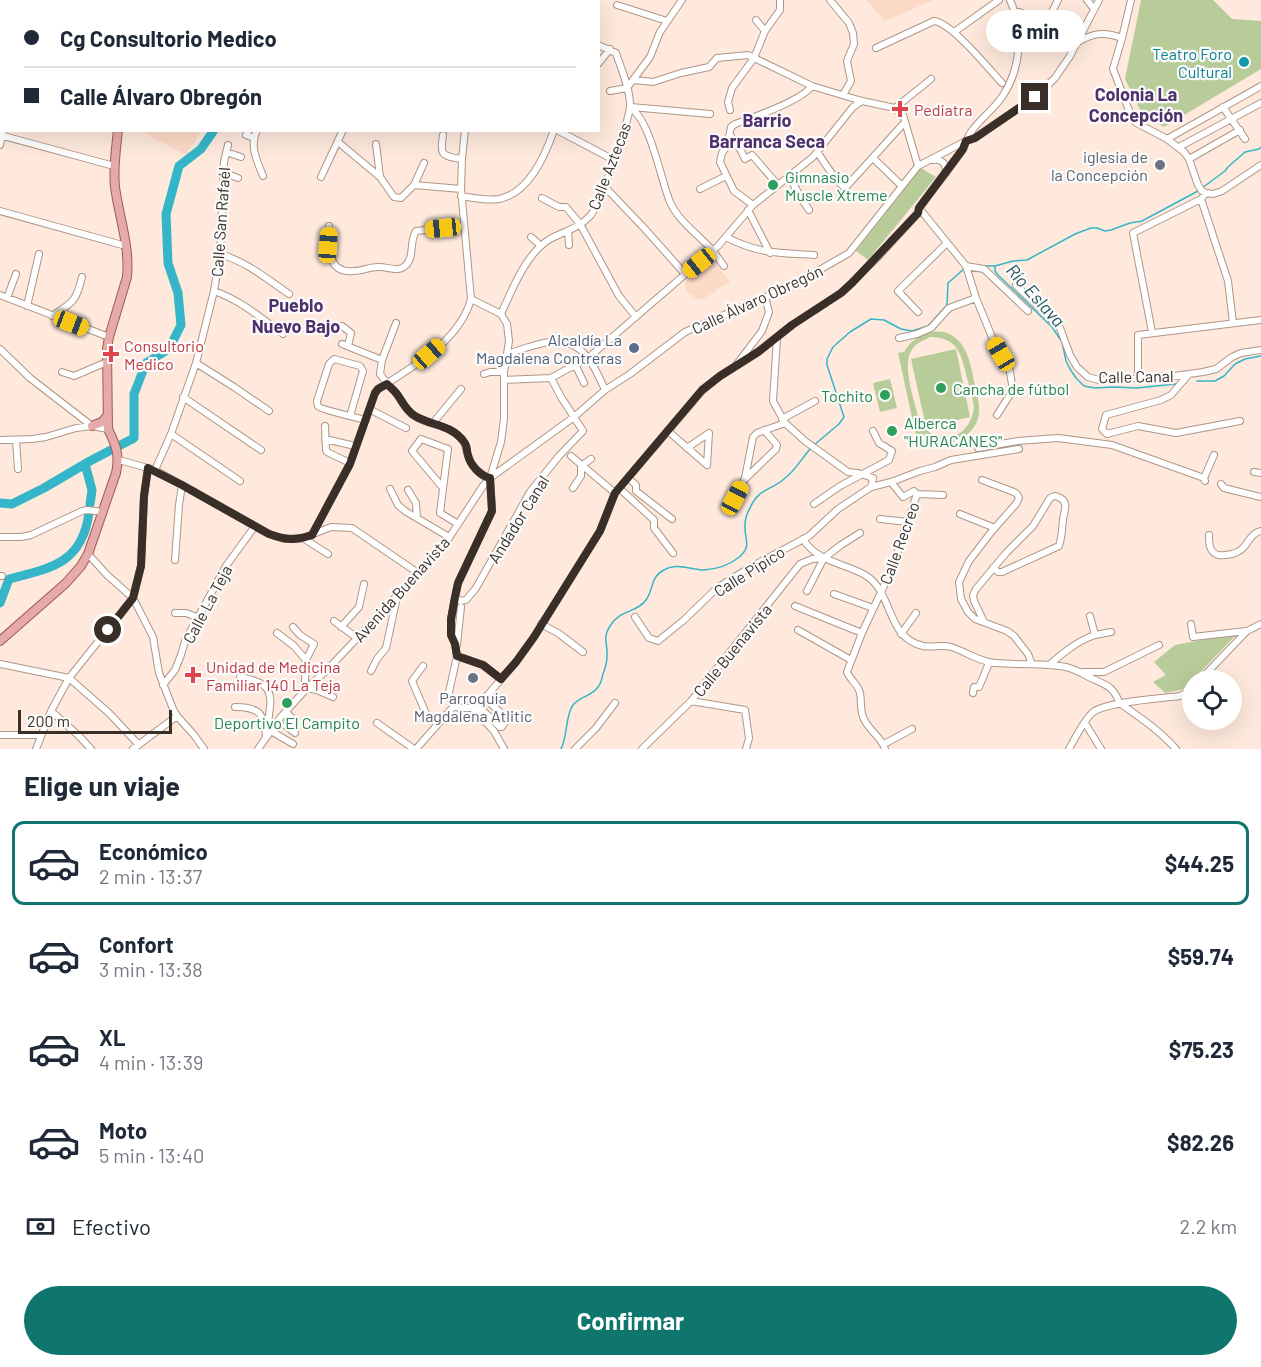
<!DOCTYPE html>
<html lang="es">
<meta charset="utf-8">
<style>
:root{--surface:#fff;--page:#f6f6f7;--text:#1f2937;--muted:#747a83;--line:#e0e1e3;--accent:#0f766e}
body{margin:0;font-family:Barlow,sans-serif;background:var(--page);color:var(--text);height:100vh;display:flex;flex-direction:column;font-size:22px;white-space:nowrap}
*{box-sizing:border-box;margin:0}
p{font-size:20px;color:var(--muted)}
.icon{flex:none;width:33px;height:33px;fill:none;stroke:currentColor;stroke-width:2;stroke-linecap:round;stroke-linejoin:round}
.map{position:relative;height:749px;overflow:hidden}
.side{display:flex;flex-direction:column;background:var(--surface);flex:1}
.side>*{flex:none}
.guide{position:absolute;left:0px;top:0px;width:600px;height:132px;box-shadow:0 6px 24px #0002;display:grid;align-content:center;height:132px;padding:0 24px;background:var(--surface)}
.tools{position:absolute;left:1182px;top:670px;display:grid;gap:12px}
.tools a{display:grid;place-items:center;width:60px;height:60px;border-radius:50%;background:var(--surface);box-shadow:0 6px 24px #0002;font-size:30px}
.scale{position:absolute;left:18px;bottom:15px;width:154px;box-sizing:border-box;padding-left:6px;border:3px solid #392f28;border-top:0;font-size:16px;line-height:21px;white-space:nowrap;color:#392f28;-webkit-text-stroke:4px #fbfbfb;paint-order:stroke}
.end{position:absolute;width:27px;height:27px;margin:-14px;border:8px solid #392f28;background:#fff;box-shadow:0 0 0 3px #fff}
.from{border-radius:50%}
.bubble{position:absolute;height:42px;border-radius:21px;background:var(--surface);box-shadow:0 6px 24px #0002;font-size:20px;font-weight:700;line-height:42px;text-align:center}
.car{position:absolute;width:18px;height:36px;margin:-18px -9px;border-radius:8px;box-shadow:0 0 4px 2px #0007;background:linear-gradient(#f5c518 24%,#345 0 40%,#f5c518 0 76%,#345 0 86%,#f5c518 0)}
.guide b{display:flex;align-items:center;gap:21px;height:57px;font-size:22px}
.guide b+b{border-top:2px solid var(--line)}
.guide i{width:15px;height:15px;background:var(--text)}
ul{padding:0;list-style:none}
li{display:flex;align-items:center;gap:18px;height:84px;margin:0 12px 9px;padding:0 12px;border:3px solid transparent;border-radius:12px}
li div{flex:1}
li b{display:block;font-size:22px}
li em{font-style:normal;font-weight:700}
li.active{border-color:var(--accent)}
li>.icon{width:54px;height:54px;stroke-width:1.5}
h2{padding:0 24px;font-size:27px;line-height:72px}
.pay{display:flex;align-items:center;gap:15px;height:66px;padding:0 24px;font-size:22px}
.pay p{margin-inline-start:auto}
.action{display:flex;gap:12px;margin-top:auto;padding:12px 24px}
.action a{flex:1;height:69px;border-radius:36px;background:var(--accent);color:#fff;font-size:24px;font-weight:700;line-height:69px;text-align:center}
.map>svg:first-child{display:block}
</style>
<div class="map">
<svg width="1261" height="749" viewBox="0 0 1261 749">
<rect width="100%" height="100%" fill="#fee9dc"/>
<path fill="#fcdac6" d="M866,0h68l-49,21z
M144,131h57l-15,24 -35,-18z
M712,260l18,22 -13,7v1l-3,3 -14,7 -3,-1 -10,-7 -2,-8 2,-4z"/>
<path fill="#b8cc9a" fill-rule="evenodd" d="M1141,0h72l19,19 29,2v48l-97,58 -21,-11 -18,-37z
M921,168l15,9 -68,83 -12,-9z
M930,331c5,1 10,0 14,1 24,7 27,34 31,54 2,10 6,22 3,32 -3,14 -21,26 -35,26 -8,-1 -15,-5 -21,-10l2,10 -6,1 -20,-92 6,-1c7,-12 15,-16 26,-21zM930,337c26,0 31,15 36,37 3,11 6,22 8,32 -3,36 -42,43 -56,11 -4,-18 -18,-56 -4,-70 4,-5 11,-7 16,-10z
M956,349l14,68 -44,10 -15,-68z
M890,379l7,29 -17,4 -7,-29z
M1238,633l-54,56 -19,4 -12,-11 13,-7 -12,-13 21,-17z"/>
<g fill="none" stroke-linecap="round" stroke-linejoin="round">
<path stroke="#35b5c8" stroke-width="1.5" d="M1202,188l23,-17 3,-4 17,-15 14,-3 2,-2
M984,266h11l18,-5 14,-1 48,-26 16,-6h6l8,3 6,-1 19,-7 12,-2 56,-30
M995,267v4l3,4 54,52 10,15 4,19 4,8 6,9 8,8 11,2 19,-1 22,1 40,-4
M1197,381h18l9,-5 11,-12 10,-5 16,-3
M814,445l25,-21 5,-7 -17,-52v-6l6,-12 17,-15 21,-13 13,1 17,9 11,2 16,-5 19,-21 1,-22 17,-15
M561,749c7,-14 4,-33 12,-44 6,-8 19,-9 25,-18 3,-3 4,-9 5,-13 2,-5 4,-12 4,-18 1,-12 -5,-18 3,-30 10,-17 27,-13 36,-26 8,-11 4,-23 18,-30 13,-8 27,0 40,0 13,-1 25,-5 34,-12 15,-12 6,-18 7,-33 0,-6 2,-12 5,-17 9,-20 20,-17 34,-29 11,-8 18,-21 27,-31"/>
<path stroke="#35b5c8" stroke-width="9" d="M320,2l1,-2
M85,464l7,26 -2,14
M0,503l12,1 32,-16 46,-27 44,-23v-44l12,-31 23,-14 12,-24 -3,-32 -10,-30 -2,-49 13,-48 22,-17 13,-19
M0,603l9,-24c43,-11 73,-16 80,-66"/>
<g stroke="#ae9687" stroke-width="8">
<path id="minor" d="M113,0l16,2
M363,0l2,2
M492,0l2,2
M505,0l6,2
M830,0l19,23 4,10 1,11 -7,17 4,20 -8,14
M1087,0l7,9
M1131,0l-9,38 -9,31 17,44 5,9 32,17 17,13 5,7 9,26 4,6 4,2 7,1 9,-3 39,-26
M25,2l1,-2
M213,2v-2
M276,2v-2
M565,2l1,-2
M617,5l50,16
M1014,13l5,-1 9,4 48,28
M756,20l9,11
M1045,26l13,-26
M954,32l45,-32
M1076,43c17,-10 28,-12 46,-5
M876,48l58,-27c18,2 54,47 68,62
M598,64l12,-15
M634,80l19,2 28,-9 28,-6 8,-9 31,-3 64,31 50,15 33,7 8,7 15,51
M627,88l23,-31 10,-25 22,-32
M610,91l17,-3
M631,107l79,7
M1223,107l22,32
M630,108c20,10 31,73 40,94 9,20 29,33 43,49 4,5 7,10 11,15
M895,108l36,-29
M730,110l-2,-8 4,-14 22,-30 11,-27 15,-21v-10
M249,130l-3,5 8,3
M257,130c-8,15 0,31 6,46
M557,130l57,30
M0,135l114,31
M443,135c-3,20 -2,21 19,24
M730,135l10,14 5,10 7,-4 26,30
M1167,139l94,-53
M338,142l42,35 14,20 7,1 13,-13 47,4
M376,144l4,33
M0,145l3,-15
M1179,147l82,-44
M226,152l15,5
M817,152c9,12 16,26 28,36l60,-66
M873,158l29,28
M1189,159l51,-29
M933,160c10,-1 13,4 13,13
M224,173l14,5
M789,176l12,22 8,12
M321,177l22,-47
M414,185l10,-22
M604,186l40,42 41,46
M700,189l26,-13
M461,196c12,2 26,5 38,3 30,-6 46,-43 55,-69
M542,198l17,9h7l14,17 39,72 17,21
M1201,199l27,82 5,42
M753,205l-19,-14 -14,-29 2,-9 5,-7 4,-19 4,-3c19,-7 66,-23 77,-38
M919,208l47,58 10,32 18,44 15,25 4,23 -16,25
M748,210l22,43
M0,211l126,35
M329,226c-1,19 -3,48 25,45 8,0 16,-4 23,-4 10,-1 20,6 28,-1 10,-8 4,-25 11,-35l48,-5
M568,231l1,14
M531,237l10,9
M726,237c32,17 54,16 88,18
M220,254c27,8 47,25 69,40
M966,266l18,3 44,42
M1016,285l44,43 10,27 7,12 11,10 11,3 75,-4 29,-4 13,-3 16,-12 9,-4 20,-3
M214,291c26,9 47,27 69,43
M0,295l109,42
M7,298l9,-24
M27,306l12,-52
M918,312l-20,-21 49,-48
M501,314c11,-24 25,-61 49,-75 13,-7 29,-11 40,-23 9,-9 40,-97 40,-111 0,-17 -9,-36 -14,-52l-18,-8
M52,316c21,-14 24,-14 30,-39
M396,323l-14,37 -2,14c4,6 10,12 15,18 7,8 11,20 21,25 16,9 31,7 46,22 5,6 3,10 6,17 3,9 13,20 22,22
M342,326l9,7 -3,13
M1152,332l-19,-99 68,-34 5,-6
M777,338l-4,63 12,22 20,18 43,31 10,1 15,5 -2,9
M899,338l18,-4 14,-6 18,-20 27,-10
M342,344l40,16
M0,349l30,29 62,48
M507,354c27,-8 59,-25 80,3 8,9 13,22 18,33
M196,363l38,24 35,24
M575,364l9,19
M737,364l25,-33 7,-19 -4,-15
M62,372l12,4 33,-14
M484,374l6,-2h14
M1189,374l-18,21 -10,5 -55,15 -4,14 5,5 31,-8 38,7 64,-12
M1138,378v-43l123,-15
M504,380l47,-2 37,-20 130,-112 35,-41 60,-48 40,-50 9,-6
M183,397l78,53
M369,409l37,19
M350,416l13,-45 -3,-5 -26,-7 -5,5 -12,37c0,1 0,3 1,5 3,4 40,12 48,14
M782,419l33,-18
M433,423l28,-34
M325,426l1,24 1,2 23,11
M668,431l39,34
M171,434l69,47
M325,439l26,6
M0,440l32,-1 14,-2 30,-9 16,-2 16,3
M16,440l2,29
M687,448l22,-15 -2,32
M978,448l40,-7 40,-3 54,7 92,33 1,3
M571,456l44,37
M119,460l36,10 114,64 15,5 19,-1 28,-11 21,1 66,45
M155,470l16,-36 25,-71 18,-72 6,-37 4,-92 4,-17
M1254,472l7,1
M628,478l8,7v6l36,28
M746,478l30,-29 1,-4 -13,-15
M1204,478l10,-23
M982,480l32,12 3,2 2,4 -3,6 -24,27 -23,30 -10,21 2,17 7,13 7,7 32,12 7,5 14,18 4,10
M891,482l12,15 11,-6 3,3 26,1
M1221,484l3,4 37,9
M443,488l-31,-37 9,-12 27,10 -8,64 18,11
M573,488l8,-12v-10l10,-7
M619,488l35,32v8l19,25
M390,489l8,16 7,6 44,26
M408,490l8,13 1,15
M735,498l10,-20 8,-41 4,-4 28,-10
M814,504l26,-18 49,-26 3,-9 -13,-8 -6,-12
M960,514l35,14
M880,519l28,3
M312,535l38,-72 25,-70 3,-4c34,-22 82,-48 93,-90l-10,-110 1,-30 3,-29
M1209,535c0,8 0,17 9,20 5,1 9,0 14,-1 17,-4 15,-20 29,-23
M0,537h21l10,-2 51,-24 5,-1 16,2
M303,538l25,16
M803,539c14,23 41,24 62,36 29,17 20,62 58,71 9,2 19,-2 28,1 13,4 24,12 38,15 8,2 18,1 27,2 16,0 34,0 50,3 9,2 17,7 25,11 17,8 22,8 29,26
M88,554l19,21 26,23 20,39 6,36 14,36 4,7 17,19 10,14
M175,560l4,-55 3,-20
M0,576h2
M807,591l17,-33 17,-13 19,-12
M834,594l39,14
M455,597l5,4 6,-1 10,-12 54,-96 29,-36 24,-25 -22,-34 -10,-19
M795,606l67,27
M175,613h11l11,4
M635,617l14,21 9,3 26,-21 33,-32 32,-20 60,-32 29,-27 33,-22 20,-5 29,-11 15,-4 16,-7 68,-11
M334,621l23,17
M984,622l-10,-21 -1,-6 3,-6 30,-36 27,-27 17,-28c5,-2 5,-3 10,0 9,4 4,14 3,22 -1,9 -1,17 -4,26l-57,26h-4l-5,-4
M541,624l17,9 25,19
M1191,624l2,13 53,-6
M293,627l7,8 14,9 -8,16
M341,627l18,-20 5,-23
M798,630l53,30
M277,633l17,13 12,14 -1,21 2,7 10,2 16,7
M901,634l15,-21
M1095,635l16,-3
M457,645l4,-38
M457,656l26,9 18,14
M0,664l69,14 40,35 30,32
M1049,665c14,-12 28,-24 46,-30l-5,-19
M423,666l-11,15 15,35 11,8
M371,671l6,-12 9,-11 11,-51
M1083,672h21l55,-27
M240,677c19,4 33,7 30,30 -1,9 -3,16 1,24l22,13
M1199,681l48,-50 14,-7
M163,685l12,-15 6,-15 4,-14 41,-75 29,-40
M973,693l1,-6h5l10,-24
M691,701l54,9 4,28 -3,11
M1121,704c20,14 39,27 55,45
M477,705l23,22h2l5,-8 -22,-21
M454,706l5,2h10l8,-3 8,-7 31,-36 18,-25 66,-106 15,-38 87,-102 18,-15 38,-24 34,-27 49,-32 36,-35 41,-45 1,-5c14,-19 29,-37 42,-56 4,-6 6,-14 10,-20 9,-13 22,-22 31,-35 19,-28 22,-66 8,-97
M454,706l-4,-8 -1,-6 8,-36 -2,-12 -4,-9v-16l7,-36 34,-72 -2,-33 11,-36 3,-23v-47l5,-31 -2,-17 -6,-10 -30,-15
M235,707c25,0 30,7 31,31
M472,708l22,23 10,18
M51,711l28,25 12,13
M286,712l5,5 -5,9 9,7
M377,723l37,26
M1085,723l16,26
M0,735h41
M884,744l28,-15
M36,749l15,-38 18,-33 64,-80 8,-32 3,-70 4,-28
M133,749l44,-33
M258,749l22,-31 27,-30 21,-19 115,-122 40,-61 7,-8 84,-61 31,-27 25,-16 55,-42 110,-48 54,-31 69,-87 48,-25 9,-3 60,-41 20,-19 15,-22 29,-56
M416,749l38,-43
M575,749l21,-21 19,-25
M642,749l49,-48 109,-137 12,-5 12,-1
M885,749c-3,-11 -15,-18 -20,-28 -6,-9 -3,-18 -5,-28 -2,-9 -10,-13 -13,-21l15,-39 33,-71 5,-18 17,-50
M1069,749c7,-12 13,-26 23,-36 12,-11 70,-15 88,-17l6,-3 6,-5"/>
</g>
<g stroke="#9f5a57" stroke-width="10">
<path id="major" d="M128,2l1,-2
M92,426l10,-4 5,-6
M0,641l66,-58 15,-17 7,-12 28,-81c4,-18 0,-28 -8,-44l-1,-80 2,-12 18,-60c3,-31 -8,-60 -12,-90 -2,-19 1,-38 3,-57"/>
</g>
<use href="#minor" stroke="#fff" stroke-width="6"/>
<use href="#major" stroke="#e6aaa9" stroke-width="8"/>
</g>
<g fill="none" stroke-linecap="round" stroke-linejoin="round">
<path stroke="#392f28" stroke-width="8" d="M108,630l25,-32 8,-32 3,-70 4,-28 34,17 87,49c17,6 26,7 43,1l38,-71 25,-71 3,-4 9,-5c3,3 7,6 10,10 5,7 9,17 18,22 17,10 36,8 49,26 4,4 2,8 4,13 2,10 12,21 22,23l2,33 -34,72 -3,14 -4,22v16l4,9 2,12 26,9 18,14 15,-17 18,-25 66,-106 15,-38 87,-103 18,-14 38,-24 34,-27 49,-32 11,-10 66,-70 1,-5 44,-59 3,-8 9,-3 60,-41"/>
</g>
<circle fill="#0f9aa8" stroke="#fbfbfb" stroke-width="2" cx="1244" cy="62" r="6"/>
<g fill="#e0444e" stroke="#fbfbfb" stroke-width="2">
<path d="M897 100h6v6h6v6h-6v6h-6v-6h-6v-6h6z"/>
<path d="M108 345h6v6h6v6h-6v6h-6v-6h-6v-6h6z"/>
<path d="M190 666h6v6h6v6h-6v6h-6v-6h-6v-6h6z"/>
</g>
<g fill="#6b7280" stroke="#fbfbfb" stroke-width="2">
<circle cx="1160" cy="165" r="6"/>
<circle cx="473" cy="678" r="6"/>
</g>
<g fill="#2e9e5b" stroke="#fbfbfb" stroke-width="2">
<circle cx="773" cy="185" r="6"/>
<circle cx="941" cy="388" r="6"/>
<circle cx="885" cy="395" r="6"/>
<circle cx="892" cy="431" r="6"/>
<circle cx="287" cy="703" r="6"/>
</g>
<circle fill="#5c6f8a" stroke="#fbfbfb" stroke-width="2" cx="634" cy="348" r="6"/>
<g text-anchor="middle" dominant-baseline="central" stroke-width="4.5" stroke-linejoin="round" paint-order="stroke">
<g font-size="16" fill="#0d838f" stroke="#fbfbfb" text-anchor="end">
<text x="1232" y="53">Teatro Foro<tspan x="1232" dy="18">Cultural</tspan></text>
</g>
<g font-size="16" fill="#be3a42" stroke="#fbfbfb" text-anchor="start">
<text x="914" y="109">Pediatra</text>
<text x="124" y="345">Consultorio<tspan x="124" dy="18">Medico</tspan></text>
<text x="206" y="666">Unidad de Medicina<tspan x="206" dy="18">Familiar 140 La Teja</tspan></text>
</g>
<g font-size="16" fill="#5b616d" stroke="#fbfbfb" text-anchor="end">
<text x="1148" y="156">iglesia de<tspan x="1148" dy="18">la Concepción</tspan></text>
<text x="473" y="697" text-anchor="middle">Parroquia<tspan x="473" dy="18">Magdalena Atlitic</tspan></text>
</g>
<g font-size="16" fill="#392f28" stroke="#fbfbfb">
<text transform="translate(609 166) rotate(-69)">Calle Aztecas</text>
<text transform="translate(220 222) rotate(-86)">Calle San Rafaél</text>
<text transform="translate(757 299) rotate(-25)">Calle Álvaro Obregón</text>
<text transform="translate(1136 376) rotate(-1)">Calle Canal</text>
<text transform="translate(518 519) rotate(-58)">Andador Canal</text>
<text transform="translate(899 543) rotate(-70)">Calle Recreo</text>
<text transform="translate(749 571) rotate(-32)">Calle Pipico</text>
<text transform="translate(401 589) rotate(-48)">Avenida Buenavista</text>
<text transform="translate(207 604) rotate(-62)">Calle La Teja</text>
<text transform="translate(732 650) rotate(-51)">Calle Buenavista</text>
</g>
<g font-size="16" fill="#27864d" stroke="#fbfbfb" text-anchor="start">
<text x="785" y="176">Gimnasio<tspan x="785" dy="18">Muscle Xtreme</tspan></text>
<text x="953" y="388">Cancha de fútbol</text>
<text x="873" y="395" text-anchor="end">Tochito</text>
<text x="904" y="422">Alberca<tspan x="904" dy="18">"HURACANES"</tspan></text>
<text x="287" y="722" text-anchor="middle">Deportivo El Campito</text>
</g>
<g font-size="16" fill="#4e5e75" stroke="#fbfbfb" text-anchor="end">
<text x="622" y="339">Alcaldía La<tspan x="622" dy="18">Magdalena Contreras</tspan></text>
</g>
<g font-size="18" font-weight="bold" fill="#4e316c" stroke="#fbfbfb">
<text x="1136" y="94">Colonia La<tspan x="1136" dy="21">Concepción</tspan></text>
<text x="767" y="120">Barrio<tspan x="767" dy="21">Barranca Seca</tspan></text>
<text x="296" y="305">Pueblo<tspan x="296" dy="21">Nuevo Bajo</tspan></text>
</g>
<g font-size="18" font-style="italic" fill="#1f535c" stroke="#fbfbfb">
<text transform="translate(1036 295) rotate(48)">Río Eslava</text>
</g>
</g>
</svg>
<div class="tools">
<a><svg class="icon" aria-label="locate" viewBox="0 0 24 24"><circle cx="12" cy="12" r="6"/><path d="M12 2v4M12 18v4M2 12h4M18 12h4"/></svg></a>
</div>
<div class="scale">200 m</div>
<i class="end from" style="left:108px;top:630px"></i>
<i class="end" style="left:1035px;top:97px"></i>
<div class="bubble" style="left:986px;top:10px;width:99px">6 min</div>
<i class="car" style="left:443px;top:228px;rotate:264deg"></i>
<i class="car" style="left:328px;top:245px;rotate:4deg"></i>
<i class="car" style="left:699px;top:263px;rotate:231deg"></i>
<i class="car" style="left:71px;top:323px;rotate:111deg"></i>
<i class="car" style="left:429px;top:354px;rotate:49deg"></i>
<i class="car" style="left:1001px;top:354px;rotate:330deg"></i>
<i class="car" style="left:735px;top:498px;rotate:28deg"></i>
<div class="guide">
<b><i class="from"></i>Cg Consultorio Medico</b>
<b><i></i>Calle Álvaro Obregón</b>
</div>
</div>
<section class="side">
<h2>Elige un viaje</h2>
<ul>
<li class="active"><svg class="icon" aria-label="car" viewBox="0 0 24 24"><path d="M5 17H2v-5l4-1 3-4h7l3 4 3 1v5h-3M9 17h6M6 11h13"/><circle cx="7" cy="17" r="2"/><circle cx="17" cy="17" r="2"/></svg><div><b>Económico</b><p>2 min · 13:37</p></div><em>$44.25</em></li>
<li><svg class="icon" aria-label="car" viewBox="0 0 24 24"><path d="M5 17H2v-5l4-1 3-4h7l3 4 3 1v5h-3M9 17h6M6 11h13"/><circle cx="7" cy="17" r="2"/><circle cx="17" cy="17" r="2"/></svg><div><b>Confort</b><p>3 min · 13:38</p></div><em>$59.74</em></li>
<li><svg class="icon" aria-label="car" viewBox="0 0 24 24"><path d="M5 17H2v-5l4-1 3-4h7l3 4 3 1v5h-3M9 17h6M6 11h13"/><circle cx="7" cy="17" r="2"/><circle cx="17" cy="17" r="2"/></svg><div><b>XL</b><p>4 min · 13:39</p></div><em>$75.23</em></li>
<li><svg class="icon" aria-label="car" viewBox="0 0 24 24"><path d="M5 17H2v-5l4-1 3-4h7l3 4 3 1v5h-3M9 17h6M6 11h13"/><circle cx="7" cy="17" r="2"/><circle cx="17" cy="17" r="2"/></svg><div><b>Moto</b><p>5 min · 13:40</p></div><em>$82.26</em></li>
</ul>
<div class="pay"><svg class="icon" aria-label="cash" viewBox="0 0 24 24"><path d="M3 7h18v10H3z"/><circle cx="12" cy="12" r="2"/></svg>Efectivo<p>2.2 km</p></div>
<div class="action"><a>Confirmar</a></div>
</section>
